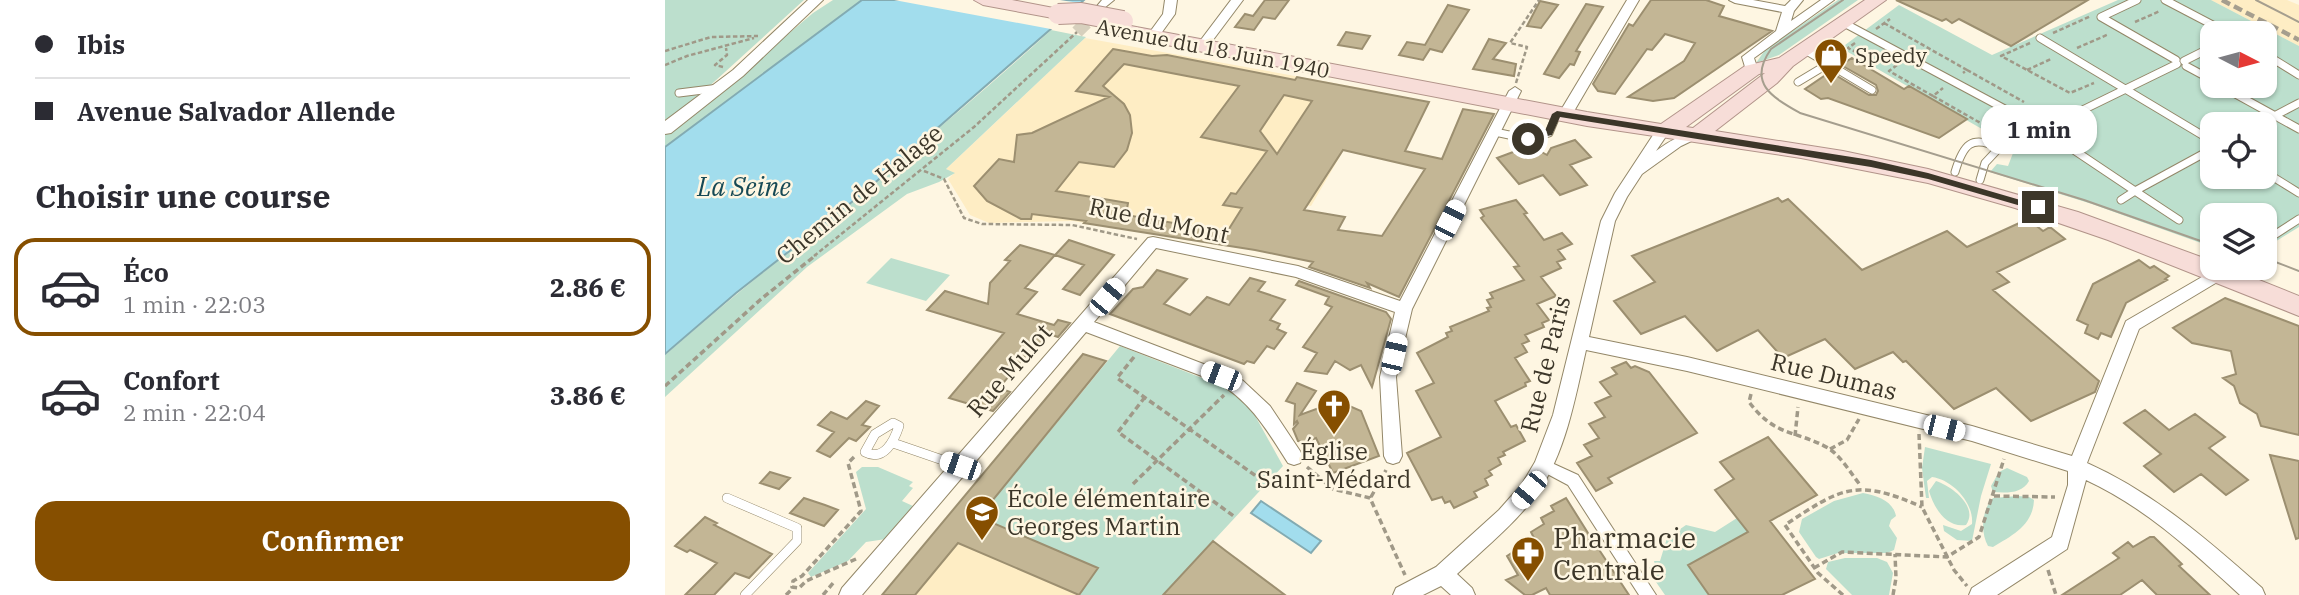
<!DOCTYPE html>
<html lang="fr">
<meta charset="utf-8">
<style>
:root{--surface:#fff;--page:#f2f2f3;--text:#2b2b33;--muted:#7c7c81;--line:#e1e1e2;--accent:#864f00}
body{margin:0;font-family:"IBM Plex Serif",serif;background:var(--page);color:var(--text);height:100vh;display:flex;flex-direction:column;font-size:26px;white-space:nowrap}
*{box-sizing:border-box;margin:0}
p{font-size:23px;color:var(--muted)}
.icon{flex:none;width:38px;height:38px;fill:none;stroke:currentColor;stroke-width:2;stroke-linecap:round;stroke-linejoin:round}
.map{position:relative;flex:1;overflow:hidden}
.panel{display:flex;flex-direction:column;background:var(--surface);width:665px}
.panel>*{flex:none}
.banner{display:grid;align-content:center;height:154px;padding:0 35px;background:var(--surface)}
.needle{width:46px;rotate:96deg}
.controls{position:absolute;left:1535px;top:21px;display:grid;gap:14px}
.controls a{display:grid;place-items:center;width:77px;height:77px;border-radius:14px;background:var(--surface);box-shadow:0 2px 5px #0004;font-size:35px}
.end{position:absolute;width:32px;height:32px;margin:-16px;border:9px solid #3c3629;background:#fff;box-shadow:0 0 0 4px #fff}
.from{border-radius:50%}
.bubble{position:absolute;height:49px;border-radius:21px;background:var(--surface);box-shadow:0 2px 5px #0004;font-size:23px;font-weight:800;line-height:49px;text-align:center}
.car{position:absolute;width:21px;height:42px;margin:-21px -10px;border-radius:9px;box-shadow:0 0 5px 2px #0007;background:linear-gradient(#fff 24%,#345 0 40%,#fff 0 76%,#345 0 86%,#fff 0)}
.banner b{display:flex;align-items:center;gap:24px;height:66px;font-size:26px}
.banner b+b{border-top:2px solid var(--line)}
.banner i{width:18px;height:18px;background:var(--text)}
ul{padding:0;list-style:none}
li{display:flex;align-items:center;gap:21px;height:98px;margin:0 14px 10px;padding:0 21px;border:4px solid transparent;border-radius:21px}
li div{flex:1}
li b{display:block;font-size:26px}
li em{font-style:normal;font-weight:800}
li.active{border-color:var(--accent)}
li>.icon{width:63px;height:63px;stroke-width:1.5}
h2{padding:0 35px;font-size:32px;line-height:84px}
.cta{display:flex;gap:14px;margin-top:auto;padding:14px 35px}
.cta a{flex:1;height:80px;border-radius:21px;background:var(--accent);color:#fff;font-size:28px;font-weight:800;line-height:80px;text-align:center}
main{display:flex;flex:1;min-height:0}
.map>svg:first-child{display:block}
</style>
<main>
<section class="panel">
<div class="banner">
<b><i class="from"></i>Ibis</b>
<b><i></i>Avenue Salvador Allende</b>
</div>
<h2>Choisir une course</h2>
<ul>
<li class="active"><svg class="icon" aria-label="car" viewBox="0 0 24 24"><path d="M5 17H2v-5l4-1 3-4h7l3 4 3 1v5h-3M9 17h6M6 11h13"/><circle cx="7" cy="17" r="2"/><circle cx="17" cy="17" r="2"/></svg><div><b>Éco</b><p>1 min · 22:03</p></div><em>2.86 €</em></li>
<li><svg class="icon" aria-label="car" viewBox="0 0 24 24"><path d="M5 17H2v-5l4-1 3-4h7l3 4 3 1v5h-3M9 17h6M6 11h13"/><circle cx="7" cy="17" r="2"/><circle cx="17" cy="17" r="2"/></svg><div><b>Confort</b><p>2 min · 22:04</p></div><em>3.86 €</em></li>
</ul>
<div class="cta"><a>Confirmer</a></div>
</section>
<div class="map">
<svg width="1634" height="595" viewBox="0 0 1634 595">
<rect width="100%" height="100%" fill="#fef6e2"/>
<path fill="#feedc4" d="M1546,0h76l12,5v41z
M420,38l293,53 -67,115 -27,-5 -29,49 -182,-29 -84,2 -19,-8 -22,-36 6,-6 -8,-4z
M314,517l119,51 -19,27h-197z"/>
<path fill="#bcdfcd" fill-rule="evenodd" d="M0,0h139l-112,102 -27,18z
M168,0h30l-198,147v-13l35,-25 113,-96z
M1173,0h20l-79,55 -23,8 9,-13z
M1453,0h93l88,46v181l-34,21v-33h-53v32l-120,-43 -102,-32 7,-8 11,2 7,-18 -174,-100 58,-43 93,50zM1547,33h53v53h-53zM1547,124h53v53h-53z
M386,30l35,7 -140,132 9,4 -16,9 -32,12 -100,73 -142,130v-42c127,-110 262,-211 386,-325z
M226,258l59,17 -24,26 -60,-18z
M455,346l123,48 40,72 -120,129h-84l19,-27 -119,-51z
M1260,447l66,17 -10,32 -9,45 -15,-1 -13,-9 -1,-6 18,6 11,-7c2,-21 -19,-44 -40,-47l-5,4 2,17h-3l-4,-30z
M197,467h16l35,15 -4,4 4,2 -11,13 11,5 -27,33 -20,3 -18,19 -37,16 -3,-4 58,-64 -10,-37z
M1342,468l20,9 2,4c-7,13 -23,12 -36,11l-2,-6 8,-14z
M1271,481c16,5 43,26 30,44 -20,3 -32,-17 -37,-34z
M1198,493c15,3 30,8 33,23l-5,4 -2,6 8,12 -3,12 -7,3h-49l-19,6 -3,-2 -17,-25 3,-13 32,-18z
M1353,496l11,1 5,3c-1,25 -21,35 -41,47l-5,-1c-8,-14 -6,-37 5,-48z
M1072,518l11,14 -60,33 21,30h-44l-18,-26 8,-5 -1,-3h6l7,-23 19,-13 29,7z
M1180,558h32l10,4 6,11 -4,22h-37l-26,-26 2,-7z"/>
<path fill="#a2dded" stroke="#83abb2" stroke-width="2" d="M197,0h222l-222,194 -126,99 -71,61v-207z
M596,501l60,40 -10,12 -60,-40z"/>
<path fill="#fef6e2" d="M229,0h166l25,4 -29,26z"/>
<path fill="#c3b695" stroke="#9c8f70" stroke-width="2" fill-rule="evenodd" d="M600,0h24l-14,19 -12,-2 -9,13 -19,-3 10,-13 8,2z
M986,0h55l18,6 -5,10 53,15 -98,67 -21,3 -25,-4 56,-36 11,-18 -30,-9 -13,16 -5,-1 -32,45 -17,-3 -5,-7 36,-60 4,2z
M1231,0h192l-77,46 -52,-27 -7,4 -6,-4 -4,2z
M875,1l18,4 -17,23 -14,-2z
M921,4l17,3 -27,44 4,1 -6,13 -4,-1 -11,14 -15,-4z
M783,5l21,5 -27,42 -12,-3 -7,11 -24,-5 8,-13 18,3z
M681,32l24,4 -8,13 -24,-4z
M824,39l17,4 -13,16 23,5 -2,12 -41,-7z
M448,49l39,7 15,-1 128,25 2,-3 132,25 -24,49 37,8 21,-50 31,5 -95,183 -32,-14 3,5 -61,-21 4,-5 -58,-12 -171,-27 2,-2 -54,-7 -1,5h-10l-34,-18 -13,-15 25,-27 15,3 3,-27 15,-2 77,-36 -33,-6zM459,64l115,22 -38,51 66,14 -31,43 -5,-1 -8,12 19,3 -15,24 -101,-17 2,-12 -72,-12 23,-29 35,5 13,-17 5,-17 -2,-18 -6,-11 -21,-18zM619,95l28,6 -35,53 -17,-23zM678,150l82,19 -43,67 -44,-6 7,-13 -41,-7z
M1187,58l52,31 5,-3 58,33 -28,19 -111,-40 -7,1 -16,-10 25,-17 39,23h7l2,-4 -2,-6 -35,-20z
M910,140l16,17 -21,8 17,20 -27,10 -17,-20 -24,9 -22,-26 27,-10 5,5 9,-3 9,5 4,-7z
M1113,198l4,4 6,-3 74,71 85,-39 20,16 61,-28 15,12 7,-4 15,12 -68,33 12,10 -16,8 106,91 -4,11 -64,29 -35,-33 -42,21 -48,-48 -3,1 -10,-10 -38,17 -30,-30 -42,19 -25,-28 -41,21 -32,-35 -44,18 -27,-33 41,-19 -23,-26z
M851,200l11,13 -3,1 20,26 18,-7 10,11 -14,6 7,9 -8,3 4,6 -20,9 15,19 -19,8 12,16 -7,3 2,4 -19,8 4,6 -7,3 5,8 -12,6 15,23 -5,2 1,3 -31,15 16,26 5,-2 9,16 -22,11 2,3 -7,3 3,6 -12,7 3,4 -7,4 3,6 -14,7 3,5 -23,11 -4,-7 -5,2 -3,-6 -10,3 -25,-47 34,-16 -25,-46 18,-8 -17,-30 31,-16 -2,-4 6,-2 -2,-4 39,-16 -2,-3 4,-1 -4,-7 6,-2 -3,-5 34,-13 -10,-13 5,-1 -38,-48 3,-2 -4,-6z
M404,240l45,15 -34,40 -17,-6 21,-24 -29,-10z
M355,245l35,10 -30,33 12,4 -20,22 37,11 4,-5 12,3 -12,14 -9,-3 -8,10 -4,-2 -38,46 11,4 -17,19 -44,-13 55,-65 -77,-23 18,-19 43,13 2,-21 20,-22 -5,-1z
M1474,260l11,8 4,-2 15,10 -4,3 2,1 -41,23 -15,34 -10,-4 -3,6 -13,-6 3,-8 -11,-5 16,-36z
M492,270l30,9 -23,25 26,11 17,-18 22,8 21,-27 15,4 -7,9 27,9 -15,20 10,4 -3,5 9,4 -12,16 -7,-3 -13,17 -7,-2 -3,3 -134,-50 23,-25 10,-2z
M634,281l87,31 5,7 -19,68 -11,-22 -11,5 -15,-9 -8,13 -22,-3 12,-18 -14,-6 29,-40 -7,-3 4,-7 -33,-12z
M1560,298l74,28v109l-38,-9 -4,-12 -17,-11 -6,-17 -11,-8 13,-4 -5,-23 -39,-8 -19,-15z
M418,354l23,7 -127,156 119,51 -19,27 -121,-52 -43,52h-33z
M961,362l5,6 4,-2 14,6 48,61 -89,45 4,5 -16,8 -19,-28 15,-7 -8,-11 15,-7 -10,-14 16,-7 -10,-14 16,-7 -11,-14 17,-8 -5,-6z
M632,383l19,8 -16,24 38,-14 23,10 18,45 -46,17 -17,-35 -10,4 -8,-1 -5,-12 5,-6 -1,-2 -3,3 1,-20 -9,-3z
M201,401l13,5 -17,19 8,2 -14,14 -7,-3 -19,19 -13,-6 17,-19 -16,-7 13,-13 16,7z
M1480,410l24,20 26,-16 30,23 -16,11 39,32 -22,15 -25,-21 -27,18 -30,-26 17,-12 -37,-31z
M1103,437l49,58 -47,26 45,58 -33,16h-73l-21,-30 60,-33 -33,-42 19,-11 -14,-17z
M1605,455l29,6v77l-3,1z
M105,472l20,6 -11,11 -19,-6z
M139,498l21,7 13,5 -14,16 -34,-13z
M901,498l22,35 41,62h-79l-4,-7 -14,7h-7l-19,-15 12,-5 -11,-19 27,-18 -3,-6 13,-8 -3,-6 13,-7 -3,-5z
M40,517l12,6 -3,2 58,29 -23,24 -14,-5 -21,22h-29l32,-32 -27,-13 -3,2 -12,-6z
M1485,537h4l28,27 -3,2 31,29h-53l-15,-15 -22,15h-58l57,-37 -6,-5 15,-11 5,5z
M548,541l13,10 59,44h-122z"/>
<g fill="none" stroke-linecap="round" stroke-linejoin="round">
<path stroke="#d7d0bd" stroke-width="13" stroke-dasharray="13 7" stroke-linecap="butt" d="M412,32l22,-22"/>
<g stroke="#938768" stroke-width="9">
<path id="service-far1" d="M1472,0l-36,17 75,43
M1500,0l63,33
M1179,23l200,107 91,61 77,-42
M1375,38l172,103
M1140,50l67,40
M1600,54l34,21
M1519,61l28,-14
M1521,66l26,14
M1133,82l30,-18
M1556,86l78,43
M14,93l40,-5
M1594,124l40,-21
M830,132l33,7 21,-6 8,-19
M1334,148l12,-3 166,-81
M1290,172c8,-27 16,-38 44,-24l-14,15 -5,17
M1600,172l34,21
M1456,200l14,-9 44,29
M1600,241l34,-22"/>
</g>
<g stroke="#938768" stroke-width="10">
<path id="service" d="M228,423l6,3c-5,15 -15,36 -34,26l10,-18z
M228,443l67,23
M62,498l70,30v13l-52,54"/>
</g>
<g stroke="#938768" stroke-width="2">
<path id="pedestrian" d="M878,459l35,16 78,120h-17l-71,-110 -30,-16 -2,-4 2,-4z"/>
</g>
<g stroke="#938768" stroke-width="2">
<path id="minor" d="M437,0h12l-11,9 -6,-3z
M500,0h12l-2,14 -18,25h-8l-2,-3 16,-22z
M566,0h12l-36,48h-8l-2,-3z
M962,0h12l-69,118h-10l-2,-3z
M1064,0h24l32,6 6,-6h12l-9,11 -3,10 30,-21h13l-80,58 4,12 -6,4 -6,-4 -4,-13 34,-26 6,-19 -47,-9z
M850,87l6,4 -109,218 -16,68 6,79 -3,6 -6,2 -6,-2 -3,-6 -4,-79 15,-65 -99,-35 -140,-29 -62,74 146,56 30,28 30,45 3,6 -3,6 -6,2 -6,-2c-21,-33 -38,-63 -73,-82l-129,-49 -224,263h-23l3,-7 306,-350 5,-1 145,29 102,35 109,-210z
M997,128l7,4 -13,19c13,-10 25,-16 41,-20l7,4 -23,11 -39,28 -15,23 -12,24 -26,116 98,20 285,69 100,30 54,-135 88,-51h10l3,4 -3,4 -85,51 -52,134c67,30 121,77 175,125l3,7h-25c-47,-43 -95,-88 -154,-115l-19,69 -70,46h-28l3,-7 80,-51 16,-52v-14l-96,-30 -285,-70 -101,-21c-11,49 -21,107 -52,148 -22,28 -51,52 -77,76l15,14 3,7h-24l-10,-9 -18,9h-30l3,-7 40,-21 63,-57 23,-26 13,-22 18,-47 48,-194 14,-28 42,-64z"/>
</g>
<g stroke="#938768" stroke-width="2">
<path id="tertiary" d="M143,0h15l-80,76 -72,57 -6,1v-13l68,-51z"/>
</g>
<g stroke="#b2948a" stroke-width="2">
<path id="primary" d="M309,0h38l52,10 3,4 -9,5 -75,-14z
M1200,0h21l-93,66 -16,17 -62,48 128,20 85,18 150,43 134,49v7h17l70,28v20l-191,-76 -93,-32 -87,-25 -127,-25 -214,-32 -472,-91 -9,-6 9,-6 472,89 74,12 84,-58 34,-8zM1100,73l-72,55 -7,-1 73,-53z"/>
</g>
<path stroke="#a09988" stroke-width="2.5" stroke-dasharray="4.5 2.5" stroke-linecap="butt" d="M1470,22l25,-11
M1219,23l83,47 -4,3
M1211,29l14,-10
M1388,33l38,-17
M1190,43l-7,5 29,15 9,-6
M1365,43l-29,13 69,37 24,-10
M1412,48l32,-14
M0,51l46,-14 47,-1
M0,65l22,-9 67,-18
M1232,65l-8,6 44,25 10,-8
M58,67l-8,-2 12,-10 -1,-7
M1302,70l57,32
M1362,70l24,-11
M851,83l11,-36 -17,-4 29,-43
M1268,96l51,29 11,-7
M259,171l20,8 20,39 18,6 90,1 65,14
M149,256l160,-129 103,-95"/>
<path stroke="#a09988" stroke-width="3.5" stroke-dasharray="6 3.5" stroke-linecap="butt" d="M469,357l-17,21 149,105
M0,386l95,-86 56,-45
M1086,394l-2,8c26,35 47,28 79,46 13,8 24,27 33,38
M480,397l-27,35 117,85
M1254,434l3,73 32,63 13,16
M1130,436l3,-29
M1165,449l17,-9 12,-21
M189,457l-6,6 13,48 -59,65 -9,5 -1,6 7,1 7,-7 50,-22
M642,467l26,22 37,9 35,77
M468,484l91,-89
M1329,496l61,1
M706,497l15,-27
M1149,568l28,-16 105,5 32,-20 25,-78
M1383,570l8,25
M121,595l7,-7
M158,595l11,-13
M1178,595l-25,-22 -33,-48c57,-38 72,-47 137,-18
M1228,595l3,-17 -1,-24"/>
<use href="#service-far1" stroke="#fff" stroke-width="7"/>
<use href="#service" stroke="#fff" stroke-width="9"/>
<use href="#pedestrian" fill="#fff" fill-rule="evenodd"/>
<use href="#minor" fill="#fff" fill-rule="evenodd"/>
<use href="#tertiary" fill="#fff" fill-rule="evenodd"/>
<use href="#primary" fill="#f7ddd8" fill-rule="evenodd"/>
<path stroke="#a59e8e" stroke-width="2" d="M1178,0l-72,49c-24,34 1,48 29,64l284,87 128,45
M1591,0l43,22
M1600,258l34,13"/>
<path stroke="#a59e8e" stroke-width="4.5" stroke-dasharray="9 4.5" stroke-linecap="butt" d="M1557,0l77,40"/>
<g stroke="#b2948a" stroke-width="22" stroke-linecap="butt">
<path id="primary-bridge" d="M393,14l23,-1 42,8"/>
</g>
<use href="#primary-bridge" stroke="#f7ddd8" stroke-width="20"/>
</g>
<path fill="#3c3629" d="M892,111l314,49 57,13 116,34 -6,4 -110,-32 -57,-12 -311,-50 -8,18 -28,6v-4l21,-6 7,-17z"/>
<defs>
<g id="shop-pin" transform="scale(1.75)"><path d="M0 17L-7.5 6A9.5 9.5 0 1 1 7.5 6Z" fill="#864f00" stroke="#fef6e2"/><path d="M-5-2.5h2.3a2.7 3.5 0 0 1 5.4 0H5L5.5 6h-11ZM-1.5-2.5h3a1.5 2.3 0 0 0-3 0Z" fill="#fff"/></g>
<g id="church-pin" transform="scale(1.75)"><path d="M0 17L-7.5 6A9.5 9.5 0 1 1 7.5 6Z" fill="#864f00" stroke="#fef6e2"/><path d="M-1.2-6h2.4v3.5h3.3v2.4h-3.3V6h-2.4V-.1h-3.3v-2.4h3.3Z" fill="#fff"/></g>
<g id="school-pin" transform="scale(1.75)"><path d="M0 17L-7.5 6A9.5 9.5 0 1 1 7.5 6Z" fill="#864f00" stroke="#fef6e2"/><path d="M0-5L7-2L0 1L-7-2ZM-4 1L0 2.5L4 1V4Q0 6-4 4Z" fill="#fff"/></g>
<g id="pharmacy-pin" transform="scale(1.75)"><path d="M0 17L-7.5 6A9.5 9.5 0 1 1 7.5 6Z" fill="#864f00" stroke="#fef6e2"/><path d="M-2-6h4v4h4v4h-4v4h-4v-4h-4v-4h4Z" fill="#fff"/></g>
</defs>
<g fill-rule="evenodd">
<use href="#shop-pin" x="1166" y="55"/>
<use href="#church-pin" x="669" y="406"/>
<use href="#school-pin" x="317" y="512"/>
<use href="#pharmacy-pin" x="863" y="553"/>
</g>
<g text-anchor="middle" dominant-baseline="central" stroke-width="5" stroke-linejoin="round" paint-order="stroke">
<g font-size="21" fill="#3c3629" stroke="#fef6e2">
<text transform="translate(548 48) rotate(11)">Avenue du 18 Juin 1940</text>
</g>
<g font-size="21" fill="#3c3629" stroke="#fef6e2" text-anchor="start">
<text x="1190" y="55">Speedy</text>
</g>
<g font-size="24" fill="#3c3629" stroke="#fef6e2">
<text transform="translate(194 194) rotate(-39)">Chemin de Halage</text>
<text transform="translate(494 220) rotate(12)">Rue du Mont</text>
<text transform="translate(880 364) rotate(-76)">Rue de Paris</text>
<text transform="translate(344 370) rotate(-49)">Rue Mulot</text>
<text transform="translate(1169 376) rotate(14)">Rue Dumas</text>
</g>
<g font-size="24" fill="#3c3629" stroke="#fef6e2">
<text x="669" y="451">Église<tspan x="669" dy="28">Saint-Médard</tspan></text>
<text x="342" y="498" text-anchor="start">École élémentaire<tspan x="342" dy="28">Georges Martin</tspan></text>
</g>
<g font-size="26" font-style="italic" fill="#164955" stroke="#fef6e2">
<text x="79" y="186">La Seine</text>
</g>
<g font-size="28" fill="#3c3629" stroke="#fef6e2" text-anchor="start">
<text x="888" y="537">Pharmacie<tspan x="888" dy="32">Centrale</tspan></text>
</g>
</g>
</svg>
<div class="controls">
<a><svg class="needle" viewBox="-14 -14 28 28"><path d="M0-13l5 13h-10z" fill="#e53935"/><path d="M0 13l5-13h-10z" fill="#7c7c81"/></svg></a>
<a><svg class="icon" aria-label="locate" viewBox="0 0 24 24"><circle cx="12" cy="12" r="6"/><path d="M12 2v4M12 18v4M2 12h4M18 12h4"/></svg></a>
<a><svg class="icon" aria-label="layers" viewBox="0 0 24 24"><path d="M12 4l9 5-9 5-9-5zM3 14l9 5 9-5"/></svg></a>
</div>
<i class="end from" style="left:863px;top:139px"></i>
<i class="end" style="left:1373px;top:207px"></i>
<div class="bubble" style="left:1316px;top:105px;width:116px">1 min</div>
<i class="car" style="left:785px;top:220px;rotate:27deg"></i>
<i class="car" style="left:442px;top:297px;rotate:40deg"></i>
<i class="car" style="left:729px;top:354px;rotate:13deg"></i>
<i class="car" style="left:556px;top:376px;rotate:291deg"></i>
<i class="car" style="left:1279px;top:428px;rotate:104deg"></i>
<i class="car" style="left:295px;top:466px;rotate:289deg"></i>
<i class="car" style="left:864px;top:490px;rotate:220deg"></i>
</div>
</main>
